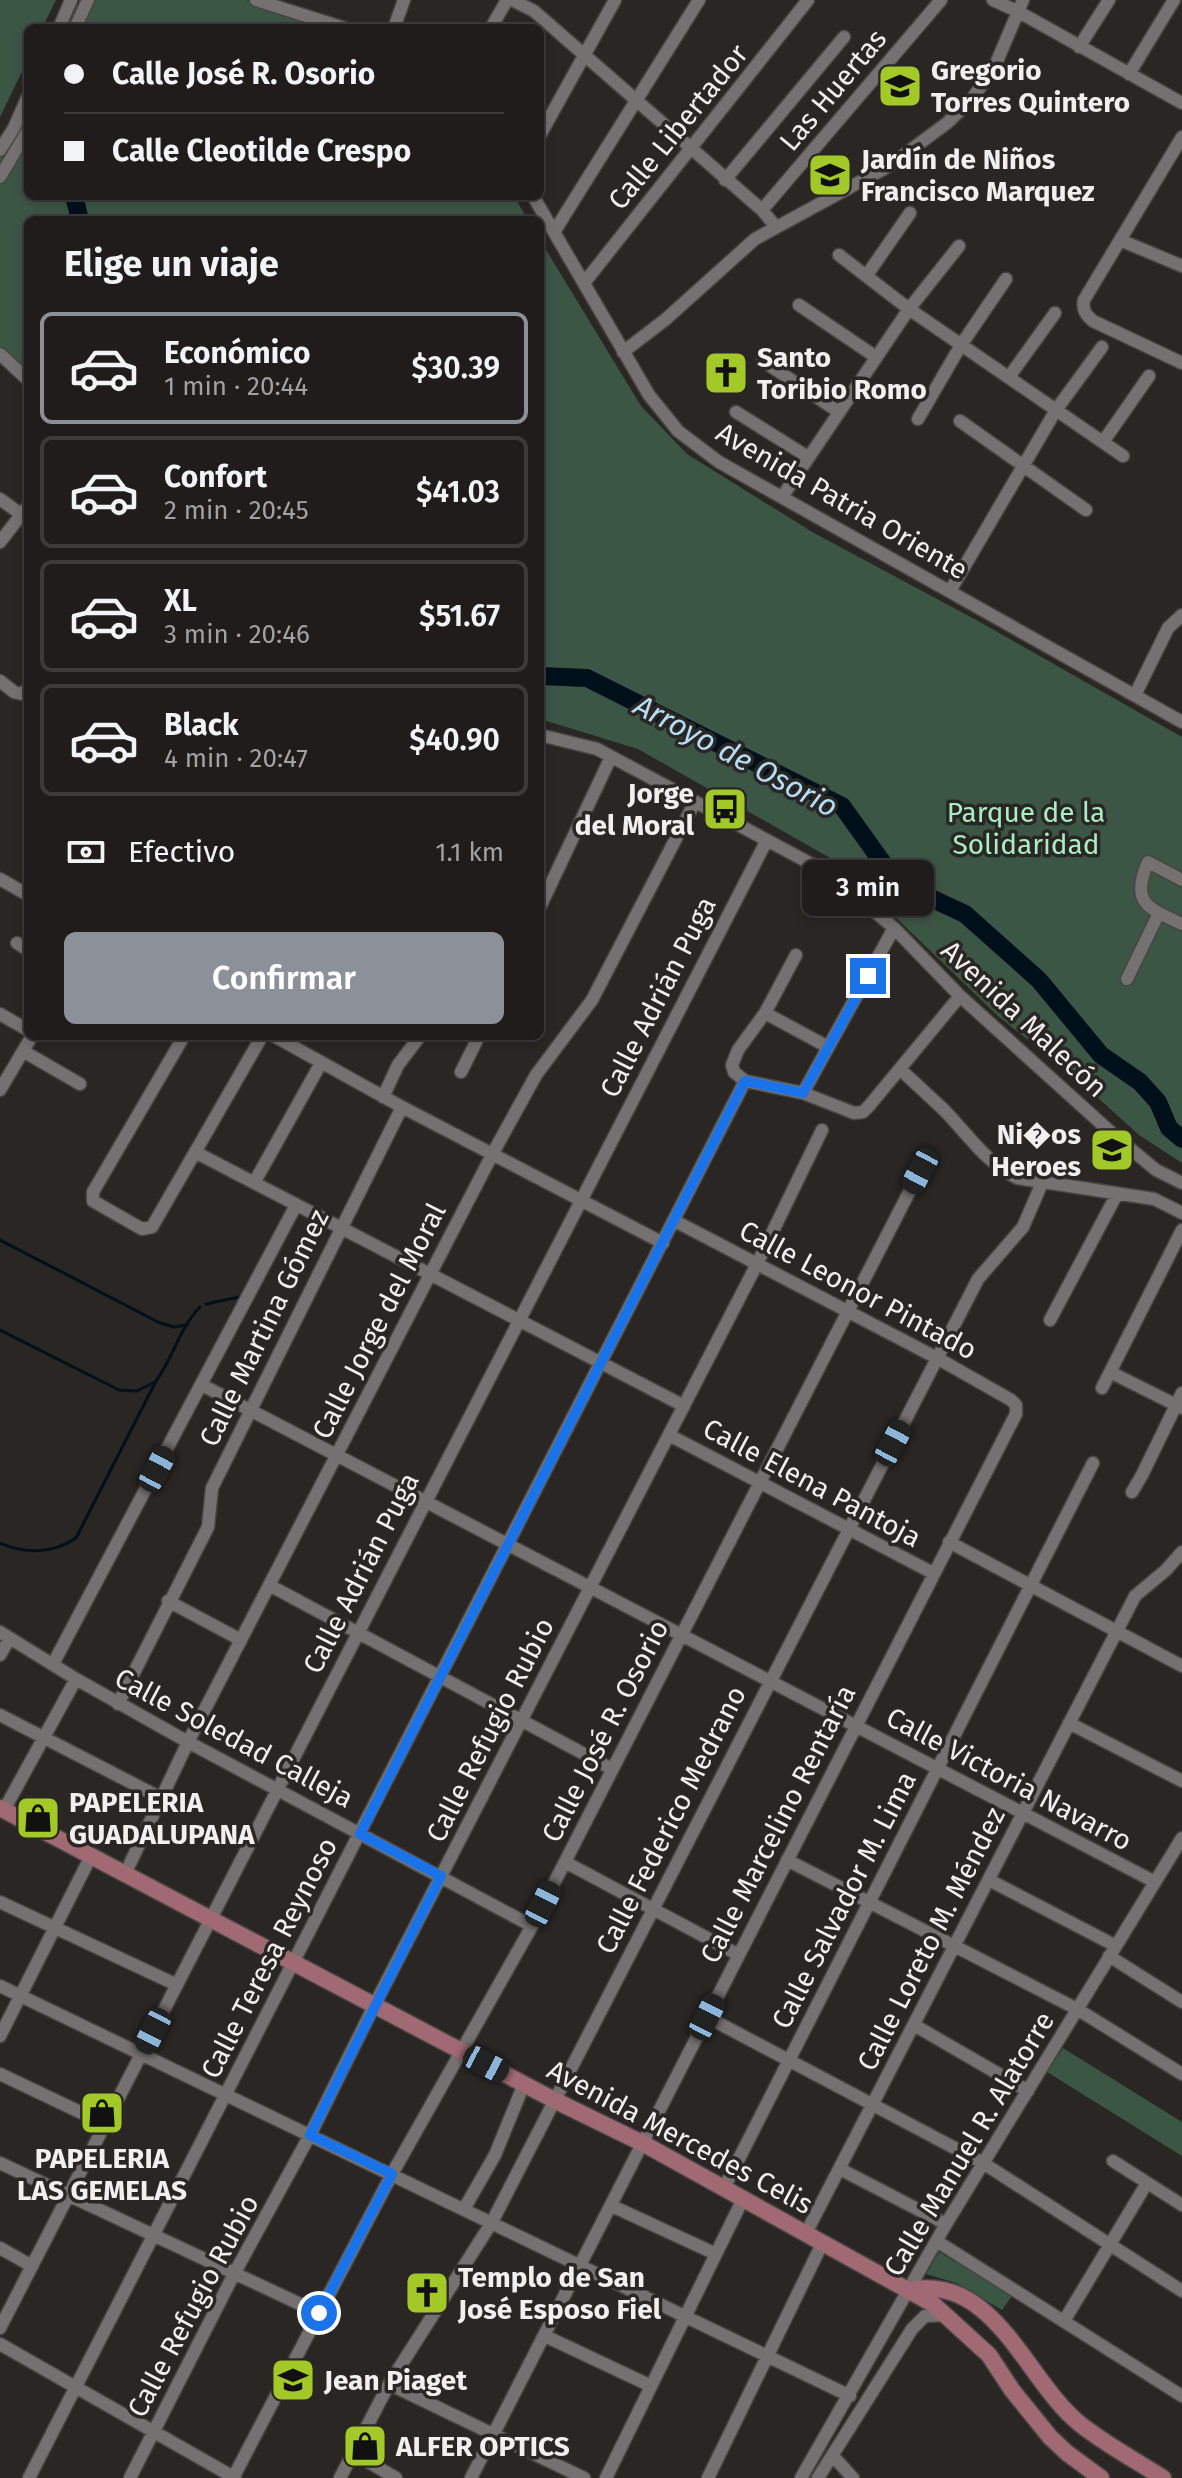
<!DOCTYPE html>
<html lang="es">
<meta charset="utf-8">
<style>
:root{--surface:#1f1c1b;--page:#2c2928;--text:#f1f3f6;--muted:#a1a1a3;--line:#3c3a3a;--accent:#8c9099}
body{margin:0;font-family:"Fira Sans",sans-serif;background:var(--page);color:var(--text);height:100vh;display:flex;flex-direction:column;font-size:30px;white-space:nowrap}
*{box-sizing:border-box;margin:0}
p{font-size:26px;color:var(--muted)}
.icon{flex:none;width:44px;height:44px;fill:none;stroke:currentColor;stroke-width:2;stroke-linecap:round;stroke-linejoin:round}
.map{position:relative;flex:1;overflow:hidden}
.panel{position:absolute;left:24px;top:216px;width:520px;height:824px;display:flex;flex-direction:column;background:var(--surface);border-radius:12px;box-shadow:0 4px 12px #0003,0 0 0 2px var(--line)}
.panel>*{flex:none}
.guide{position:absolute;left:24px;top:24px;width:520px;height:176px;border-radius:12px;box-shadow:0 4px 12px #0003,0 0 0 2px var(--line);display:grid;align-content:center;height:176px;padding:0 40px;background:var(--surface)}
.end{position:absolute;width:36px;height:36px;margin:-18px;border:10px solid #1a73e8;background:#fff;box-shadow:0 0 0 4px #fff}
.from{border-radius:50%}
.bubble{position:absolute;height:56px;border-radius:12px;background:var(--surface);box-shadow:0 4px 12px #0003,0 0 0 2px var(--line);font-size:26px;font-weight:600;line-height:56px;text-align:center}
.car{position:absolute;width:24px;height:48px;margin:-24px -12px;border-radius:10px;box-shadow:0 0 6px 2px #0007;background:linear-gradient(#222 24%,#8ab4d8 0 40%,#222 0 76%,#8ab4d8 0 86%,#222 0)}
.guide b{display:flex;align-items:center;gap:28px;height:76px;font-size:30px}
.guide b+b{border-top:2px solid var(--line)}
.guide i{width:20px;height:20px;background:var(--text)}
ul{padding:0;list-style:none}
li{display:flex;align-items:center;gap:24px;height:112px;margin:0 16px 12px;padding:0 24px;border:4px solid var(--line);border-radius:12px}
li div{flex:1}
li b{display:block;font-size:30px}
li em{font-style:normal;font-weight:600}
li.current{border-color:var(--accent)}
li>.icon{width:72px;height:72px;stroke-width:1.5}
h2{padding:0 40px;font-size:36px;line-height:96px}
.pay{display:flex;align-items:center;gap:20px;height:88px;padding:0 40px;font-size:30px}
.pay p{margin-inline-start:auto}
.cta{display:flex;gap:16px;margin-top:auto;padding:16px 40px}
.cta a{flex:1;height:92px;border-radius:12px;background:var(--accent);color:#fff;font-size:32px;font-weight:600;line-height:92px;text-align:center}
.map>svg:first-child{display:block}
</style>
<div class="map">
<svg width="1182" height="2478" viewBox="0 0 1182 2478">
<rect width="100%" height="100%" fill="#292624"/>
<path fill="#3c5646" d="M0,0h56l-14,28h-14v31l-28,58z
M80,0h166l91,28h-272z
M28,100v96h486l14,24h-500v165l-28,-26v-206z
M540,240l101,166 46,48 127,79 166,89 202,115v426l-43,-28 -63,-57 -78,-62 -159,-153 -201,-114 -98,-30z
M1063,2048l119,74v34l-135,-84z
M939,2252l73,44 -10,14 -46,-27 -30,-9z"/>
<g fill="none" stroke-linecap="round" stroke-linejoin="round">
<path stroke="#00101b" stroke-width="3" d="M0,1240l160,83 14,4 13,-2
M206,1304l33,-7
M0,1330l119,60 18,1 18,-9
M0,1543c25,11 53,11 76,-5l80,-157c17,-23 24,-54 44,-74"/>
<path stroke="#00101b" stroke-width="18" d="M74,196l6,24
M540,676l47,2 255,128 48,67 19,15 56,26 74,66 62,75 39,27 18,20 11,26 13,11"/>
<g stroke="#474543" stroke-width="15">
<path id="minor" d="M256,0l88,28
M512,0l22,11 228,199 14,17
M993,0l24,11 165,92
M59,28l12,-28
M75,28l13,-28
M394,28l10,-28
M491,28l16,-28
M1079,47l30,-47
M1129,74l45,-74
M540,135l75,-135
M1182,137l-98,163c-2,10 2,15 9,21l89,42
M0,150l14,-22 14,-32
M0,177l28,-47
M725,180l119,-143
M533,196l116,199 29,36 41,31 463,260
M762,210l179,-210
M554,232l145,-232
M1120,240l62,26
M839,255l70,54 214,147
M867,275l43,-62
M584,283l224,-283
M799,305l77,52
M623,352l43,-33 89,-80 134,-73 58,-43 25,-24 23,-33 28,-66
M0,354l28,26
M763,361l76,51
M1009,377l46,-64
M736,412l72,45
M918,419l43,-74 45,-66
M960,421l126,89
M1103,442l46,-66
M782,497l127,-188 50,-63
M0,499l22,16
M0,542l28,-36
M950,591l106,-181 46,-63
M0,681l14,11 8,2 6,-6
M1135,695l33,-67 14,-13
M540,735l57,14 233,125 64,54 66,68 155,140 41,34 26,13
M0,879l28,16
M1182,880l-34,-18c-18,41 0,46 34,62
M540,907l71,-150
M17,943l11,7
M796,955l-31,58 -27,37 -6,15 2,7 11,9 58,12 51,20 9,-1 6,-6 91,-110
M1127,979l32,-66
M765,1013l63,34
M0,1014l28,16
M184,1036l-91,156v9l49,28 10,-2 110,-191
M274,1036l128,71 261,136
M23,1051l57,33
M901,1070c14,13 28,26 42,39 24,24 42,53 74,69l137,21 28,14
M461,1072l18,-36
M0,1090l32,-54
M803,1093l91,-165
M383,1097l15,-32 22,-29
M195,1152l489,254
M254,1183l67,-120
M1050,1320l67,-126
M1110,1372l72,36
M202,1385l953,497
M1102,1388l80,-158
M669,1435l264,138
M1132,1492l10,-17 40,-82
M949,1542l233,124
M269,1585l343,184
M168,1601l73,39
M0,1632l76,47 112,63 344,184
M0,1655l10,-17
M53,1664l243,-459
M118,1704l90,-177 4,-39 190,-381
M0,1715l161,83
M1069,1723l113,58
M4,1810l72,-131
M787,1860l290,149 105,65
M565,1862l174,93
M125,1874l63,-132 305,-589 43,-78 56,-75 103,-198
M989,1880l127,66
M0,1902l177,83
M1109,1956l73,46
M0,1986l850,410
M707,2017l276,146 199,128
M914,2025l114,66
M0,2036l91,-180
M0,2074l105,50
M1113,2161l69,44
M0,2163l319,150
M840,2169l106,55
M724,2188l369,-725
M612,2206l104,48
M464,2209l31,-54 29,-71
M806,2233l329,-637 31,-26 16,-18
M938,2242l244,154
M0,2248l32,18
M1064,2321l83,-138
M0,2328l767,-1488
M545,2336l106,50
M0,2344l235,134
M389,2384l195,94
M353,2453l43,25
M833,2456l20,22
M29,2478l716,-1397
M130,2478l104,-204 76,-139 65,-131 382,-740 65,-134
M233,2478l159,-304 140,-248 388,-755
M340,2478l49,-94 103,-162 486,-943 45,-52 19,-44
M471,2478l545,-1064v-9l-5,-5 -74,-42 -262,-137
M606,2478l137,-279
M708,2478l115,-236
M801,2478l145,-254 236,-386
M818,2478l94,-149 13,-13 23,-1"/>
</g>
<g stroke="#474543" stroke-width="19">
<path id="major" d="M0,1808l554,292 90,44 289,160 56,51 23,35 38,47 17,16 34,25
M909,2290c86,-17 117,91 171,134 25,20 55,36 83,54"/>
</g>
<use href="#minor" stroke="#757170" stroke-width="12"/>
<use href="#major" stroke="#a16973" stroke-width="16"/>
</g>
<g fill="none" stroke-linecap="round" stroke-linejoin="round">
<path stroke="#1a73e8" stroke-width="10" d="M319,2313l73,-139 -82,-39 131,-259 -81,-42 385,-753 58,12 65,-117"/>
</g>
<defs>
<g id="school-square" transform="scale(2.3)"><rect x="-9" y="-9" width="18" height="18" rx="4" fill="#a2c928" stroke="#292624"/><path d="M0-5L7-2L0 1L-7-2ZM-4 1L0 2.5L4 1V4Q0 6-4 4Z" fill="#111"/></g>
<g id="church-square" transform="scale(2.3)"><rect x="-9" y="-9" width="18" height="18" rx="4" fill="#a2c928" stroke="#292624"/><path d="M-1.2-6h2.4v3.5h3.3v2.4h-3.3V6h-2.4V-.1h-3.3v-2.4h3.3Z" fill="#111"/></g>
<g id="bus-square" transform="scale(2.3)"><rect x="-9" y="-9" width="18" height="18" rx="4" fill="#a2c928" stroke="#292624"/><path d="M-5-6H5V4H4V6H2V4H-2V6H-4V4H-5ZM-3.5-4V0h7V-4ZM-3.5 1.2v1.5H-2V1.2ZM2 1.2v1.5H3.5V1.2Z" fill="#111"/></g>
<g id="shop-square" transform="scale(2.3)"><rect x="-9" y="-9" width="18" height="18" rx="4" fill="#a2c928" stroke="#292624"/><path d="M-5-2.5h2.3a2.7 3.5 0 0 1 5.4 0H5L5.5 6h-11ZM-1.5-2.5h3a1.5 2.3 0 0 0-3 0Z" fill="#111"/></g>
</defs>
<g fill-rule="evenodd">
<use href="#school-square" x="900" y="86"/>
<use href="#school-square" x="830" y="175"/>
<use href="#church-square" x="726" y="373"/>
<use href="#bus-square" x="725" y="809"/>
<use href="#school-square" x="1112" y="1150"/>
<use href="#shop-square" x="38" y="1818"/>
<use href="#shop-square" x="102" y="2113"/>
<use href="#church-square" x="427" y="2293"/>
<use href="#school-square" x="293" y="2380"/>
<use href="#shop-square" x="365" y="2446"/>
</g>
<g text-anchor="middle" dominant-baseline="central" stroke-width="7" stroke-linejoin="round" paint-order="stroke">
<g font-size="28" font-weight="bold" fill="#f2f0ef" stroke="#292624" text-anchor="start">
<text x="931" y="70">Gregorio<tspan x="931" dy="32">Torres Quintero</tspan></text>
<text x="861" y="159">Jardín de Niños<tspan x="861" dy="32">Francisco Marquez</tspan></text>
<text x="757" y="357">Santo<tspan x="757" dy="32">Toribio Romo</tspan></text>
<text x="694" y="793" text-anchor="end">Jorge<tspan x="694" dy="32">del Moral</tspan></text>
<text x="1081" y="1134" text-anchor="end">Ni�os<tspan x="1081" dy="32">Heroes</tspan></text>
<text x="69" y="1802">PAPELERIA<tspan x="69" dy="32">GUADALUPANA</tspan></text>
<text x="102" y="2158" text-anchor="middle">PAPELERIA<tspan x="102" dy="32">LAS GEMELAS</tspan></text>
<text x="458" y="2277">Templo de San<tspan x="458" dy="32">José Esposo Fiel</tspan></text>
<text x="324" y="2380">Jean Piaget</text>
<text x="396" y="2446">ALFER OPTICS</text>
</g>
<g font-size="28" fill="#f2f0ef" stroke="#292624">
<text transform="translate(833 90) rotate(-50)">Las Huertas</text>
<text transform="translate(678 127) rotate(-51)">Calle Libertador</text>
<text transform="translate(842 501) rotate(30)">Avenida Patria Oriente</text>
<text transform="translate(658 997) rotate(-63)">Calle Adrián Puga</text>
<text transform="translate(1024 1019) rotate(43)">Avenida Malecón</text>
<text transform="translate(858 1290) rotate(28)">Calle Leonor Pintado</text>
<text transform="translate(379 1321) rotate(-63)">Calle Jorge del Moral</text>
<text transform="translate(264 1328) rotate(-64)">Calle Martina Gómez</text>
<text transform="translate(812 1483) rotate(28)">Calle Elena Pantoja</text>
<text transform="translate(361 1573) rotate(-63)">Calle Adrián Puga</text>
<text transform="translate(490 1730) rotate(-63)">Calle Refugio Rubio</text>
<text transform="translate(605 1731) rotate(-63)">Calle José R. Osorio</text>
<text transform="translate(234 1738) rotate(28)">Calle Soledad Calleja</text>
<text transform="translate(1009 1779) rotate(28)">Calle Victoria Navarro</text>
<text transform="translate(671 1820) rotate(-63)">Calle Federico Medrano</text>
<text transform="translate(778 1824) rotate(-63)">Calle Marcelino Rentaría</text>
<text transform="translate(844 1900) rotate(-63)">Calle Salvador M. Lima</text>
<text transform="translate(931 1939) rotate(-63)">Calle Loreto M. Méndez</text>
<text transform="translate(269 1958) rotate(-63)">Calle Teresa Reynoso</text>
<text transform="translate(680 2137) rotate(28)">Avenida Mercedes Celis</text>
<text transform="translate(969 2144) rotate(-59)">Calle Manuel R. Alatorre</text>
<text transform="translate(193 2306) rotate(-62)">Calle Refugio Rubio</text>
</g>
<g font-size="28" fill="#a9eec3" stroke="#292624">
<text x="1026" y="812">Parque de la<tspan x="1026" dy="32">Solidaridad</tspan></text>
</g>
<g font-size="30" font-style="italic" fill="#b5ddf6" stroke="#292624">
<text transform="translate(736 756) rotate(28)">Arroyo de Osorio</text>
</g>
</g>
</svg>
<i class="end from" style="left:319px;top:2313px"></i>
<i class="end" style="left:868px;top:976px"></i>
<div class="bubble" style="left:802px;top:860px;width:132px">3 min</div>
<i class="car" style="left:920px;top:1171px;rotate:208deg"></i>
<i class="car" style="left:893px;top:1443px;rotate:28deg"></i>
<i class="car" style="left:157px;top:1469px;rotate:28deg"></i>
<i class="car" style="left:543px;top:1904px;rotate:27deg"></i>
<i class="car" style="left:707px;top:2017px;rotate:27deg"></i>
<i class="car" style="left:153px;top:2031px;rotate:207deg"></i>
<i class="car" style="left:486px;top:2064px;rotate:118deg"></i>
<div class="guide">
<b><i class="from"></i>Calle José R. Osorio</b>
<b><i></i>Calle Cleotilde Crespo</b>
</div>
<section class="panel">
<h2>Elige un viaje</h2>
<ul>
<li class="current"><svg class="icon" aria-label="car" viewBox="0 0 24 24"><path d="M5 17H2v-5l4-1 3-4h7l3 4 3 1v5h-3M9 17h6M6 11h13"/><circle cx="7" cy="17" r="2"/><circle cx="17" cy="17" r="2"/></svg><div><b>Económico</b><p>1 min · 20:44</p></div><em>$30.39</em></li>
<li><svg class="icon" aria-label="car" viewBox="0 0 24 24"><path d="M5 17H2v-5l4-1 3-4h7l3 4 3 1v5h-3M9 17h6M6 11h13"/><circle cx="7" cy="17" r="2"/><circle cx="17" cy="17" r="2"/></svg><div><b>Confort</b><p>2 min · 20:45</p></div><em>$41.03</em></li>
<li><svg class="icon" aria-label="car" viewBox="0 0 24 24"><path d="M5 17H2v-5l4-1 3-4h7l3 4 3 1v5h-3M9 17h6M6 11h13"/><circle cx="7" cy="17" r="2"/><circle cx="17" cy="17" r="2"/></svg><div><b>XL</b><p>3 min · 20:46</p></div><em>$51.67</em></li>
<li><svg class="icon" aria-label="car" viewBox="0 0 24 24"><path d="M5 17H2v-5l4-1 3-4h7l3 4 3 1v5h-3M9 17h6M6 11h13"/><circle cx="7" cy="17" r="2"/><circle cx="17" cy="17" r="2"/></svg><div><b>Black</b><p>4 min · 20:47</p></div><em>$40.90</em></li>
</ul>
<div class="pay"><svg class="icon" aria-label="cash" viewBox="0 0 24 24"><path d="M3 7h18v10H3z"/><circle cx="12" cy="12" r="2"/></svg>Efectivo<p>1.1 km</p></div>
<div class="cta"><a>Confirmar</a></div>
</section>
</div>
